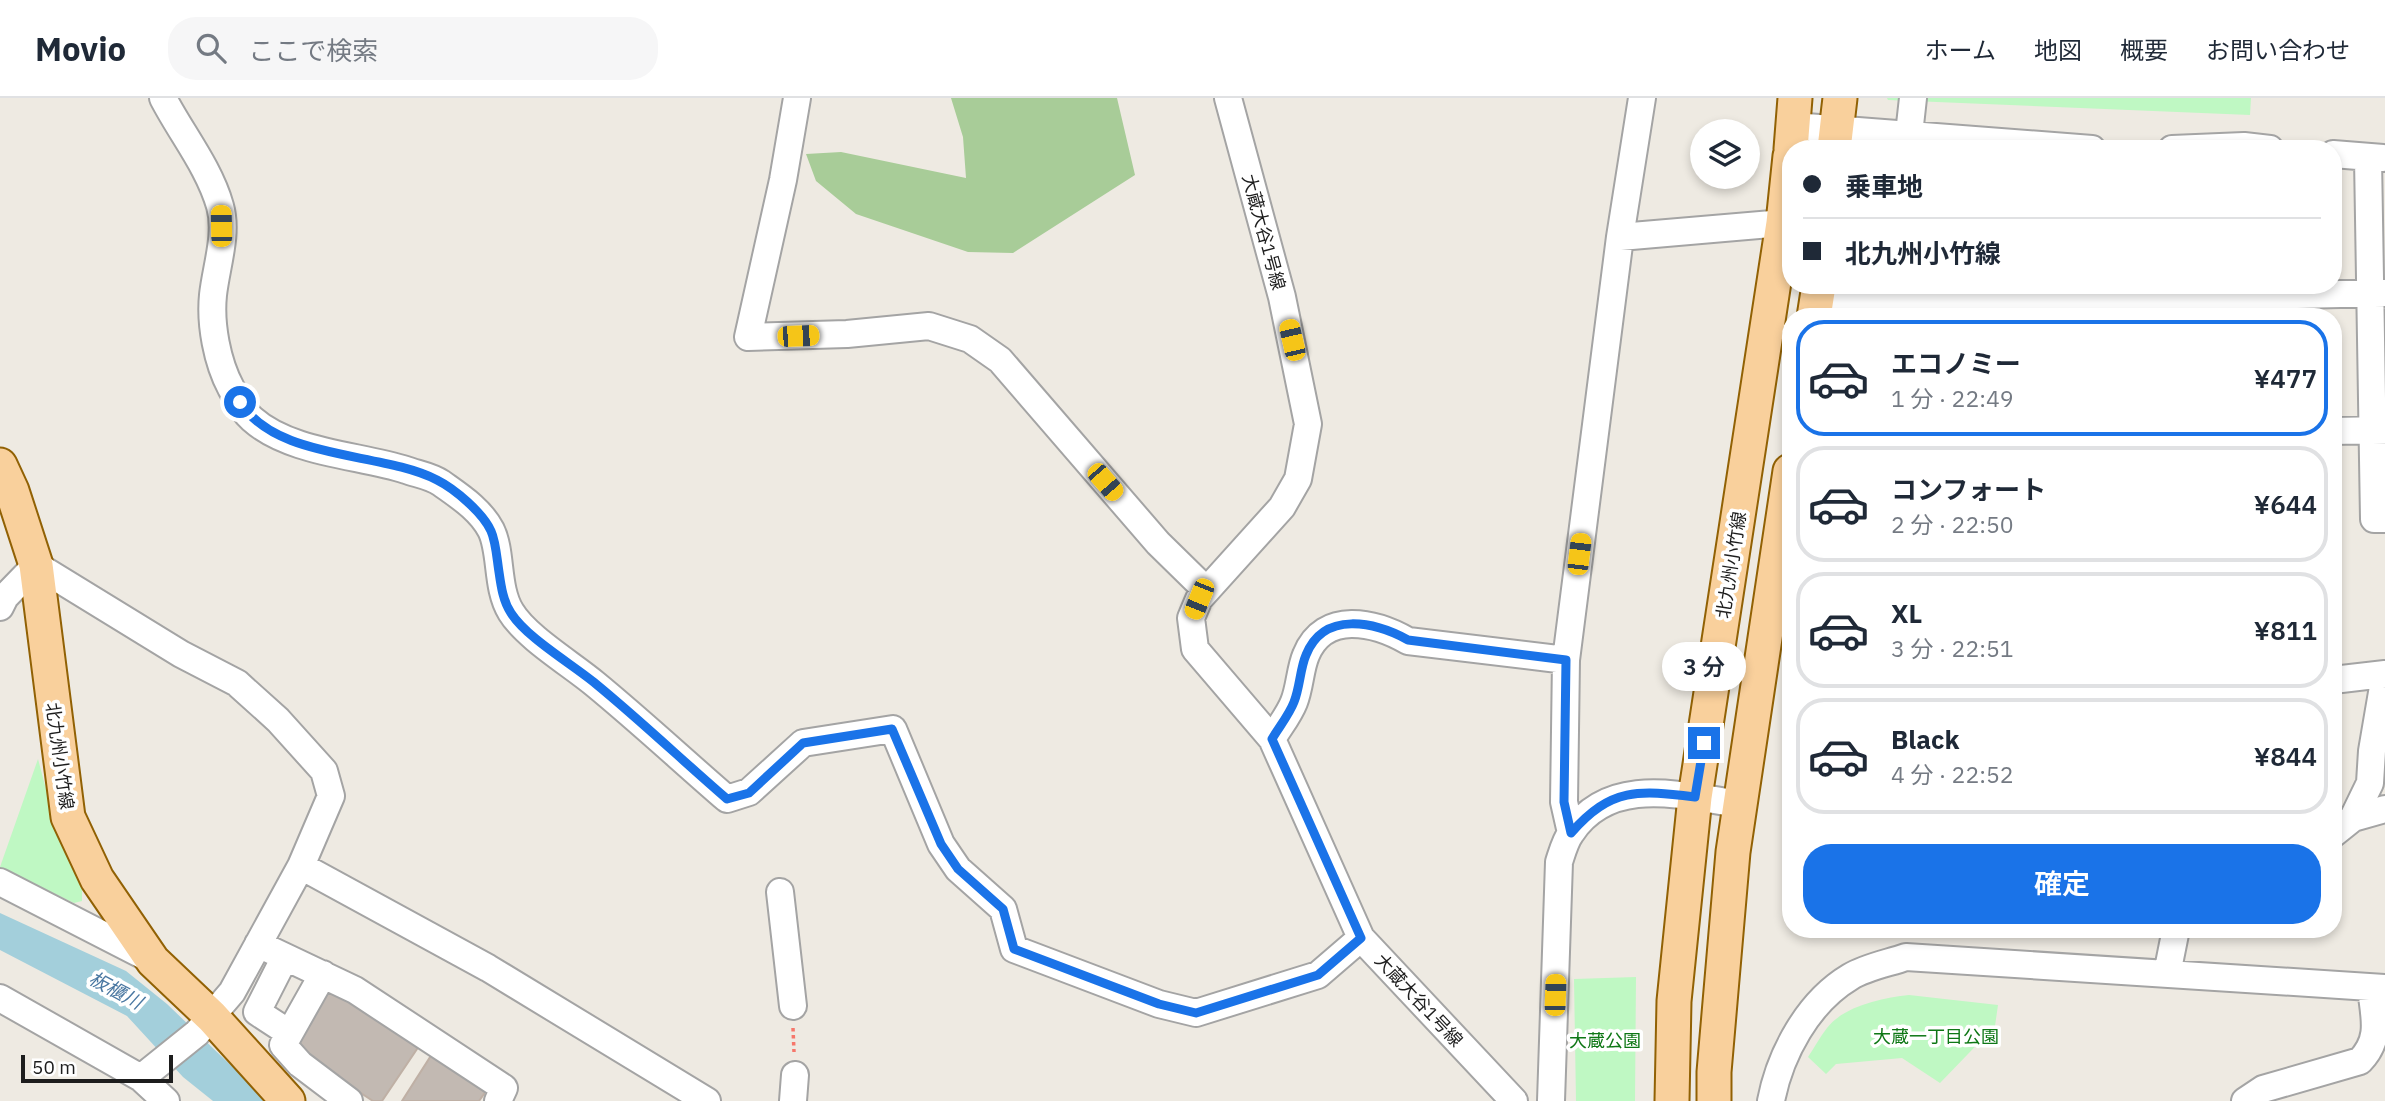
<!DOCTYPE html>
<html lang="ja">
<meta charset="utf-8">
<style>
:root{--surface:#fff;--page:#f6f6f7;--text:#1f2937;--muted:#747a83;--line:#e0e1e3;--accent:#1a73e8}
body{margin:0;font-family:"IBM Plex Sans","Noto Sans JP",sans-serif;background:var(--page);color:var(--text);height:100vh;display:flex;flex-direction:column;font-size:26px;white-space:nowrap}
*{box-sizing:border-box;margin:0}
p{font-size:23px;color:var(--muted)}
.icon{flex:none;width:38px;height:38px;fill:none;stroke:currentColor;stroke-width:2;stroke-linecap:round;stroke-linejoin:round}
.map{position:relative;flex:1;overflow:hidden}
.details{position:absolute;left:1782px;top:210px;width:560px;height:630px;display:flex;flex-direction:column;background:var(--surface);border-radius:28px;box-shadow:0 4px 10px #0003}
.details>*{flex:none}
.banner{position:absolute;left:1782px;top:42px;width:560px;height:154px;border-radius:28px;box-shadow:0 4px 10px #0003;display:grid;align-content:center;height:154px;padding:0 21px;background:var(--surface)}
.fabs{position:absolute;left:1690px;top:21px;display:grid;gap:14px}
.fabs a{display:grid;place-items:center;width:70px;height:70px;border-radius:50%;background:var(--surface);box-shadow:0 4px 10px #0003;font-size:35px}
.scale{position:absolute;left:21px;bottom:18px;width:152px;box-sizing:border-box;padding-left:7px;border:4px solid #1d1d1d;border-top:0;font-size:19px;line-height:24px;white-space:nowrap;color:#1d1d1d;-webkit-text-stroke:5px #fff;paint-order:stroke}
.end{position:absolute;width:32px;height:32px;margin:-16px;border:9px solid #1a73e8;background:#fff;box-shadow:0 0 0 4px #fff}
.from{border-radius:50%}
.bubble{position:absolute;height:49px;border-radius:24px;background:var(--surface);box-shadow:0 4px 10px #0003;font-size:23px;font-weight:600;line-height:49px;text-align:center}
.car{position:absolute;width:21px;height:42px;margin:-21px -10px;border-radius:9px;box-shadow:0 0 5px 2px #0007;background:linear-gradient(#f5c518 24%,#345 0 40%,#f5c518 0 76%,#345 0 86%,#f5c518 0)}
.banner b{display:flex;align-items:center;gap:24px;height:66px;font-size:26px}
.banner b+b{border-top:2px solid var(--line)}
.banner i{width:18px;height:18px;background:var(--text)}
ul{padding:12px 0 0;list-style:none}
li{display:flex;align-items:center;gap:21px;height:116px;margin:0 14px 10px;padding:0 7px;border:4px solid var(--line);border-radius:28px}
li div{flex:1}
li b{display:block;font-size:26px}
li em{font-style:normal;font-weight:600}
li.selected{border-color:var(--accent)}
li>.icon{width:63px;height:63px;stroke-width:1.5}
.primary-button{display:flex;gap:14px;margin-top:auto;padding:14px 21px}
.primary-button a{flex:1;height:80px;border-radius:28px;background:var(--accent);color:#fff;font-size:28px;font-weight:600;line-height:80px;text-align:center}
header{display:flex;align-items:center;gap:42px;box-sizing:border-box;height:98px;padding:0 35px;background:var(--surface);border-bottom:2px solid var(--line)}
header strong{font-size:33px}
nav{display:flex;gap:38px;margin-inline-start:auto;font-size:24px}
.search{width:490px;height:63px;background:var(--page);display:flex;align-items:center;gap:18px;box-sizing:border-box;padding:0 24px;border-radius:28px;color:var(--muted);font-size:26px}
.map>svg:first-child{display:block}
</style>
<header>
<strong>Movio</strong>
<div class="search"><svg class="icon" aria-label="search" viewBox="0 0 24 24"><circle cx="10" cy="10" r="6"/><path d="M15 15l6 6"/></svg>ここで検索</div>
<nav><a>ホーム</a><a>地図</a><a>概要</a><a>お問い合わせ</a></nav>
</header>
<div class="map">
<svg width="2385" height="1003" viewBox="0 0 2385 1003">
<rect width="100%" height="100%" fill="#eeeae2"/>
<path fill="#a8cc98" d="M951,0h166l18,77 -122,78 -45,-1 -112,-38 -40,-33 -10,-27 35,-2 125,26 -3,-41z"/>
<path fill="#bff8c3" d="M1887,0h364l-1,17 -362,-15z
M38,661l21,79 23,51v12l-8,2 -74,-36z
M1636,879l-1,124h-59l-2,-122z
M1909,897l89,10 -3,21 -55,57 -38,-25 -66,6 -10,10 -18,-17c6,-9 12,-20 19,-29 17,-22 55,-30 82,-33z"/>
<path fill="#a3cfdb" d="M0,815l126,58 41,33 101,97h-55l-30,-24 -56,-61 -127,-66z"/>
<path fill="#c2b9b2" stroke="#bfb0a5" stroke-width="2" d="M329,887l90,61 -37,55h-9l-82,-54z
M434,953l55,36 -10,14h-77z"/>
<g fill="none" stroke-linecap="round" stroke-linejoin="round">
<g stroke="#a4a4a4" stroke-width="30">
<path id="minor" d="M163,0c18,35 46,69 57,108 8,28 -4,61 -7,89 -3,29 4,67 18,93 5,10 13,24 21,31 38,34 107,36 154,51 11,4 25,6 35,13 18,13 39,26 50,47 11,22 5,58 20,82 15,25 60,52 84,72 45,37 88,77 132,115l22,-7 54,-49 90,-14 48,115 17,25 45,40 11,40 145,55 37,9 122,-38 43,-37
M797,0l-14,82 -35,157 99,-3 82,-8 41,13 30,21 158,183 48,47
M1228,0l54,199 26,127 -10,55 -16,28 -83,92 -8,19 4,31 77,90 89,199 153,163
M1793,28l299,23
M1909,36l4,-36
M2172,51l72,-3 26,3
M2333,56l50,4
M2368,60l6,361h11
M1620,139l163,-14
M1818,199l297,2 270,-6
M2333,333l52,-1
M0,509l5,-10 31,-32 145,89 56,29 41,37 46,51 7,25 -30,70
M2333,582l52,-6
M1272,641c7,-12 17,-24 22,-37 6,-15 6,-33 12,-47 18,-45 69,-33 102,-14l158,19
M2353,720l17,-35 2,-32 13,-76
M1571,735l-7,-31 2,-142 54,-423 22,-139
M2333,736l20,-16 32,-9
M0,784l152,78
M780,794l13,114
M258,846l97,46 149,98 -6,13
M285,859l-28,55 32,21
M323,876l-40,71 17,19 49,37
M2167,876l9,-45
M0,900l141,80 25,23
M141,980l56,-45 35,-41 69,-126 187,102 219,133
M793,1003l2,-26
M1551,1003l8,-239c3,-9 6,-21 12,-29 39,-59 112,-37 169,-29
M1771,1003c9,-47 37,-99 79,-124 16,-10 39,-14 56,-20l479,31
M2245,1003l18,-12 97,-28c22,-23 14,-44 11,-73"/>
</g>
<g stroke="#916104" stroke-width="37">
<path id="major" d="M1791,51l4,-51
M1834,51l6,-51
M1814,219l5,-32
M0,367l12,26 24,74 32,252 29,62 56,82 59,56 76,84
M1672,1003l2,-100 21,-204 88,-574 7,-67
M1714,1003v-29l19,-220 57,-381"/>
</g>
<path stroke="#f6776b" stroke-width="3.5" stroke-dasharray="3.5 3.5" stroke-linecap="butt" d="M793,930l1,24"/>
<use href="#minor" stroke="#fff" stroke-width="26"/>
<use href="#major" stroke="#f9d09c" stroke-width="33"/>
</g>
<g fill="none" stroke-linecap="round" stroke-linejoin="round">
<path stroke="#1a73e8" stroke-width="9" d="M240,304c37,59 141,49 197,78 18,9 46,33 54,51 5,11 6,29 8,41 2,14 4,29 12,41 16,25 61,51 85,71 45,37 87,77 131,115l22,-6 54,-50 89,-14 49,115 17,25 45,40 11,40 145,55 37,9 122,-38 43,-37 -89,-199c7,-12 17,-24 22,-37 6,-15 6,-33 12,-47 18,-45 69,-33 102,-15l158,20 -2,142 7,31c40,-46 68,-43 124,-36l9,-54"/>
</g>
<g text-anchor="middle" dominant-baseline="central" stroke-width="7" stroke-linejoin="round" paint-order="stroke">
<g font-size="18" fill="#1d1d1d" stroke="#fff">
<text transform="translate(1264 134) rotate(75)">大蔵大谷1号線</text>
<text transform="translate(1731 467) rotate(-81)">北九州小竹線</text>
<text transform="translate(60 658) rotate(82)">北九州小竹線</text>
<text transform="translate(1419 902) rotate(47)">大蔵大谷1号線</text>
</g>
<g font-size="18" fill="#0e7715" stroke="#fff">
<text x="1936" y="938">大蔵一丁目公園</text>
<text x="1605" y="942">大蔵公園</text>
</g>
<g font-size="19" font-style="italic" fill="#4977a1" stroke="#fff">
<text transform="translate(116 892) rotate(28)">板櫃川</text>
</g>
</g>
</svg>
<div class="fabs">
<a><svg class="icon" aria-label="layers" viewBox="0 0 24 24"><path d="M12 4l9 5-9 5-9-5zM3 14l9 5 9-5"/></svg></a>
</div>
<div class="scale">50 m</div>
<i class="end from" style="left:240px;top:304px"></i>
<i class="end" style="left:1704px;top:645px"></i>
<div class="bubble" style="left:1662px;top:544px;width:84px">3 分</div>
<i class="car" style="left:221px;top:128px;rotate:359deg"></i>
<i class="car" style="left:798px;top:238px;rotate:88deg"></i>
<i class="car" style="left:1292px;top:242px;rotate:347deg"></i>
<i class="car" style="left:1105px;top:384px;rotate:139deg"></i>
<i class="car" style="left:1579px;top:456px;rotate:7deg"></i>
<i class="car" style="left:1199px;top:501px;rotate:202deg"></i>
<i class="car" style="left:1555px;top:897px;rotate:2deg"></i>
<div class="banner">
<b><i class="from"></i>乗車地</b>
<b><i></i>北九州小竹線</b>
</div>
<section class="details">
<ul>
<li class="selected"><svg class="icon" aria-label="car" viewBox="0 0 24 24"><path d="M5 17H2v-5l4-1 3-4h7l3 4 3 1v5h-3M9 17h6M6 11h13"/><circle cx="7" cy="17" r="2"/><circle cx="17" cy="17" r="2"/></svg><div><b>エコノミー</b><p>1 分 · 22:49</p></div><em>¥477</em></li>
<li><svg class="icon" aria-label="car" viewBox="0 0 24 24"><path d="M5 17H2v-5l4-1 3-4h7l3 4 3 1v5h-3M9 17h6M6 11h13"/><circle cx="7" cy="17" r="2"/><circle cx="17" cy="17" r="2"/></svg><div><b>コンフォート</b><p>2 分 · 22:50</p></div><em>¥644</em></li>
<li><svg class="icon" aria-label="car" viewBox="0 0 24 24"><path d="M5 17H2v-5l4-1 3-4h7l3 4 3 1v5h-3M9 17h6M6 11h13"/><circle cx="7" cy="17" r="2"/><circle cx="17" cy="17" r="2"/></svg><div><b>XL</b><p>3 分 · 22:51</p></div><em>¥811</em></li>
<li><svg class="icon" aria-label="car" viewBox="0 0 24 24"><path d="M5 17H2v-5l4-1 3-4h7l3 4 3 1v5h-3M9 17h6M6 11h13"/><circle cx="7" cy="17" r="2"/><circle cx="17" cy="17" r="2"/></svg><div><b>Black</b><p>4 分 · 22:52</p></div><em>¥844</em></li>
</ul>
<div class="primary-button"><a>確定</a></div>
</section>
</div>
